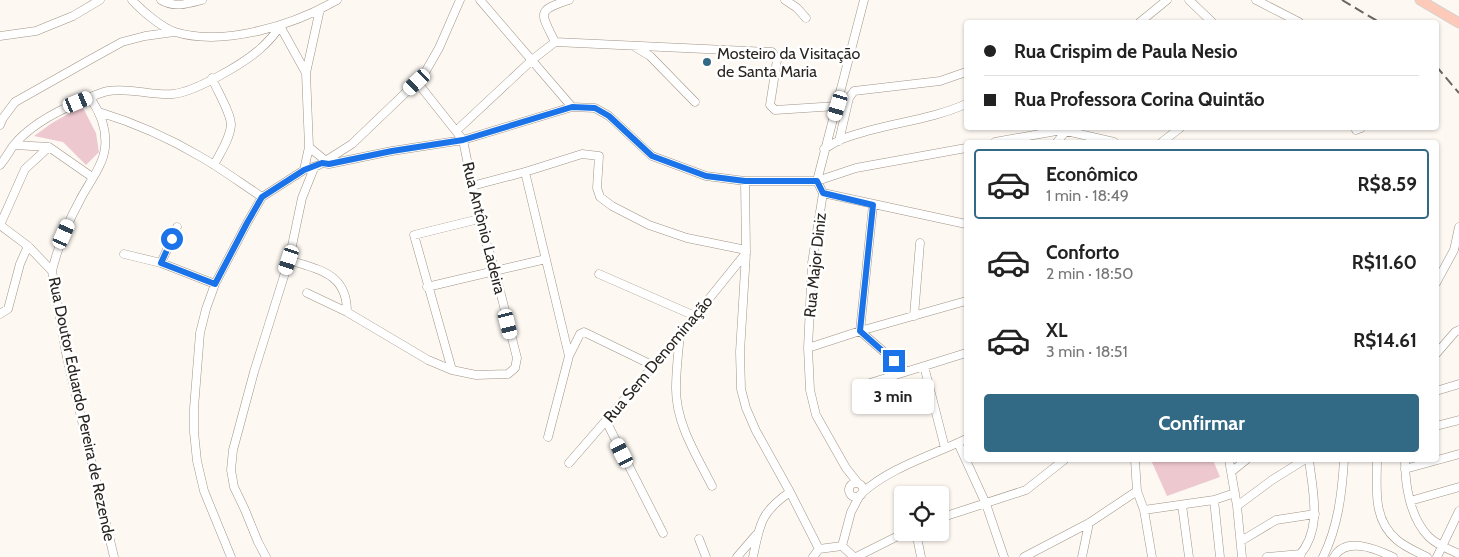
<!DOCTYPE html>
<html lang="pt">
<meta charset="utf-8">
<style>
:root{--surface:#fff;--page:#f2f2f2;--text:#222;--muted:#767676;--line:#e0e0e0;--accent:#326984}
body{margin:0;font-family:Cabin,sans-serif;background:var(--page);color:var(--text);height:100vh;display:flex;flex-direction:column;font-size:19px;white-space:nowrap}
*{box-sizing:border-box;margin:0}
p{font-size:16px;color:var(--muted)}
.icon{flex:none;width:28px;height:28px;fill:none;stroke:currentColor;stroke-width:2;stroke-linecap:round;stroke-linejoin:round}
.map{position:relative;flex:1;overflow:hidden}
.drawer{position:absolute;left:964px;top:140px;width:475px;height:322px;display:flex;flex-direction:column;background:var(--surface);border-radius:5px;box-shadow:0 1px 4px #0004}
.drawer>*{flex:none}
.guide{position:absolute;left:964px;top:20px;width:475px;height:110px;border-radius:5px;box-shadow:0 1px 4px #0004;display:grid;align-content:center;height:110px;padding:0 20px;background:var(--surface)}
.tools{position:absolute;left:894px;top:486px;display:grid;gap:10px}
.tools a{display:grid;place-items:center;width:55px;height:55px;border-radius:5px;background:var(--surface);box-shadow:0 1px 4px #0004;font-size:25px}
.end{position:absolute;width:22px;height:22px;margin:-11px;border:6px solid #1a73e8;background:#fff;box-shadow:0 0 0 2px #fff}
.from{border-radius:50%}
.bubble{position:absolute;height:35px;border-radius:5px;background:var(--surface);box-shadow:0 1px 4px #0004;font-size:16px;font-weight:800;line-height:35px;text-align:center}
.car{position:absolute;width:15px;height:30px;margin:-15px -8px;border-radius:6px;box-shadow:0 0 4px 1px #0007;background:linear-gradient(#fff 24%,#345 0 40%,#fff 0 76%,#345 0 86%,#fff 0)}
.guide b{display:flex;align-items:center;gap:18px;height:48px;font-size:19px}
.guide b+b{border-top:1px solid var(--line)}
.guide i{width:12px;height:12px;background:var(--text)}
ul{padding:9px 0 0;list-style:none}
li{display:flex;align-items:center;gap:15px;height:70px;margin:0 10px 8px;padding:0 10px;border:2px solid transparent;border-radius:5px}
li div{flex:1}
li b{display:block;font-size:19px}
li em{font-style:normal;font-weight:800}
li.current{border-color:var(--accent)}
li>.icon{width:45px;height:45px;stroke-width:1.5}
.primary-button{display:flex;gap:10px;margin-top:auto;padding:10px 20px}
.primary-button a{flex:1;height:58px;border-radius:5px;background:var(--accent);color:#fff;font-size:20px;font-weight:800;line-height:58px;text-align:center}
.map>svg:first-child{display:block}
</style>
<div class="map">
<svg width="1459" height="557" viewBox="0 0 1459 557">
<rect width="100%" height="100%" fill="#fdf8f2"/>
<path fill="#eec8cf" d="M82,106l14,27 3,19 -13,13 -23,-23 -29,-6 18,-13z
M1151,460h62l7,17 -53,19z"/>
<g fill="none" stroke-linecap="round" stroke-linejoin="round">
<g stroke="#a19487" stroke-width="9">
<path id="minor" d="M132,0c9,10 30,28 43,32 49,15 119,-7 162,-32
M161,0c14,8 26,4 41,0
M480,0l92,107
M785,0l12,8 9,10
M1189,0l23,22
M1256,0l43,22
M1140,22l27,-22
M280,26l26,47 3,74 -5,23
M0,36l36,-5 37,-15 27,-16
M555,42l217,10 5,8 -7,45 5,5 62,-4
M555,42c-14,-29 -20,-31 14,-42
M635,47l15,9 45,46
M306,73l14,-64
M212,78c5,13 19,35 19,47 -1,14 -11,28 -17,40
M99,112c36,11 70,26 102,45 21,12 41,27 61,40
M0,125l3,-7 12,-16 78,-44 29,-16 23,-6 29,-4
M1356,130l5,-2
M456,131l76,-71 23,-18
M839,141l10,-43 5,-7 86,-10 26,-9
M995,142l67,-12 52,12
M1057,142l9,-11
M1162,142l18,-14
M14,145l35,2 43,30
M309,147l17,14
M824,149c7,-4 14,-9 21,-11 40,-15 83,-17 121,-34
M322,163l7,1 63,-13 71,-11 109,-33 23,1 14,8 43,40 54,20 39,5h72l39,-13 110,-20
M0,165c5,-6 9,-13 13,-19 17,-21 42,-34 66,-44 10,-4 19,-9 29,-11 22,-4 43,5 65,3 22,-2 70,-30 87,-45 8,-7 15,-15 20,-23
M525,172l44,184 -21,81
M745,181l1,72 -6,99 1,37 5,19 10,23 34,61 29,57
M472,186l53,-14 57,-18 17,2 -2,32 3,9 12,9 37,19 38,13 59,12
M823,193l143,31
M873,205l-13,126 46,40
M0,225l28,21 24,25 14,82 48,204
M0,225l25,-56 24,-22
M124,254l37,9 54,21
M289,260c30,10 58,13 58,52l81,48 24,10 24,5 32,-1 7,-6 2,-10 -22,-87 -16,-52 -16,-79 -46,-58
M161,263l16,-36
M52,271c6,-25 16,-49 28,-71 8,-16 23,-34 25,-52 2,-18 -5,-36 -15,-50
M599,274l96,42
M1436,283l18,-33 5,-23
M427,287l119,-28
M307,293l40,19
M0,314l8,-5 12,-45 8,-18
M914,316l6,-73
M680,335c-2,18 -4,36 -4,54 0,35 21,67 36,97
M808,348l52,-17 106,-30
M1436,354l19,-22 4,-2
M569,356l11,-22 4,-2 70,34
M924,366l21,82
M452,370l-38,-135 65,-16
M870,383l96,-30
M1436,391l23,-7
M606,421l57,112
M1436,426l23,-6
M958,443l28,61 18,53
M1135,460l2,31 7,19 8,47
M1229,460l8,46 5,51
M1377,460c0,28 -5,59 20,80 8,7 20,12 30,17
M1405,460c0,25 5,58 24,77 8,8 19,12 30,17
M569,463l101,-116 76,-94
M1405,469l54,-15
M1231,472l15,-12
M858,483l-12,-15 -30,-53 -6,-25 -2,-42 4,-85 11,-70 -6,-12 47,-181
M849 490a7 7 0 1 1 14 0a7 7 0 1 1-14 0Z
M862,493c29,-26 69,-37 104,-54
M1214,500l6,57
M1410,501l49,-14
M1182,505l7,52
M1237,506l35,-26 32,-20
M1144,510l70,-10 21,-7
M940,518l86,-28 38,-30
M916,532l5,25
M699,539l7,18
M1241,541l35,-21 39,-6
M842,546l9,-34 9,-17
M231,557l-27,-66 -7,-30 -3,-29v-24l6,-75 6,-24 9,-25 32,-61 15,-26 42,-27 15,-5 33,-21 71,-68 16,-28 21,-48
M266,557l-8,-15 -13,-32 -11,-23 -3,-17 2,-20 21,-78 35,-112 13,-62 12,-30
M737,557l19,-22
M753,557c7,-34 8,-45 37,-65
M813,557l6,-8 23,-3 12,11
M856,557l50,-25
M1024,557l65,-34 48,-32
M1082,557l7,-34
M1267,557l34,-3
M1298,557c25,-27 15,-64 11,-97
M1323,557c15,-30 19,-64 21,-97
M1334,557c12,-21 42,-8 59,0
M1437,557l22,-46"/>
</g>
<g stroke="#d4d3d2" stroke-width="11">
<path id="major" d="M1420,0l39,23"/>
</g>
<use href="#minor" stroke="#fff" stroke-width="8"/>
<use href="#major" stroke="#fdcab9" stroke-width="9"/>
<path stroke="#6b6660" stroke-width="2" stroke-dasharray="10 5" stroke-linecap="butt" d="M1342,0l37,22
M1436,66l23,27"/>
</g>
<g fill="none" stroke-linecap="round" stroke-linejoin="round">
<path stroke="#1a73e8" stroke-width="6" d="M172,239l-11,24 54,21 32,-61 15,-26 42,-27 18,-7 7,1 63,-13 71,-11 109,-33 23,1 14,8 43,40 54,20 39,5h72l6,12 50,12 -13,126 34,30"/>
</g>
<circle fill="#326984" stroke="#fff" stroke-width="2" cx="707" cy="62" r="5"/>
<g text-anchor="middle" dominant-baseline="central" stroke-width="5" stroke-linejoin="round" paint-order="stroke">
<g font-size="16" fill="#2a2520" stroke="#fff" text-anchor="start">
<text x="717" y="53">Mosteiro da Visitação<tspan x="717" dy="18">de Santa Maria</tspan></text>
</g>
<g font-size="16" fill="#2a2520" stroke="#fff">
<text transform="translate(484 228) rotate(76)">Rua Antônio Ladeira</text>
<text transform="translate(815 265) rotate(-84)">Rua Major Diniz</text>
<text transform="translate(658 359) rotate(-50)">Rua Sem Denominação</text>
<text transform="translate(82 409) rotate(78)">Rua Doutor Eduardo Pereira de Rezende</text>
</g>
</g>
</svg>
<div class="tools">
<a><svg class="icon" aria-label="locate" viewBox="0 0 24 24"><circle cx="12" cy="12" r="6"/><path d="M12 2v4M12 18v4M2 12h4M18 12h4"/></svg></a>
</div>
<i class="end from" style="left:172px;top:239px"></i>
<i class="end" style="left:894px;top:361px"></i>
<div class="bubble" style="left:852px;top:379px;width:82px">3 min</div>
<i class="car" style="left:417px;top:82px;rotate:227deg"></i>
<i class="car" style="left:78px;top:102px;rotate:68deg"></i>
<i class="car" style="left:838px;top:106px;rotate:197deg"></i>
<i class="car" style="left:64px;top:234px;rotate:24deg"></i>
<i class="car" style="left:289px;top:260px;rotate:198deg"></i>
<i class="car" style="left:508px;top:324px;rotate:166deg"></i>
<i class="car" style="left:622px;top:453px;rotate:333deg"></i>
<div class="guide">
<b><i class="from"></i>Rua Crispim de Paula Nesio</b>
<b><i></i>Rua Professora Corina Quintão</b>
</div>
<section class="drawer">
<ul>
<li class="current"><svg class="icon" aria-label="car" viewBox="0 0 24 24"><path d="M5 17H2v-5l4-1 3-4h7l3 4 3 1v5h-3M9 17h6M6 11h13"/><circle cx="7" cy="17" r="2"/><circle cx="17" cy="17" r="2"/></svg><div><b>Econômico</b><p>1 min · 18:49</p></div><em>R$8.59</em></li>
<li><svg class="icon" aria-label="car" viewBox="0 0 24 24"><path d="M5 17H2v-5l4-1 3-4h7l3 4 3 1v5h-3M9 17h6M6 11h13"/><circle cx="7" cy="17" r="2"/><circle cx="17" cy="17" r="2"/></svg><div><b>Conforto</b><p>2 min · 18:50</p></div><em>R$11.60</em></li>
<li><svg class="icon" aria-label="car" viewBox="0 0 24 24"><path d="M5 17H2v-5l4-1 3-4h7l3 4 3 1v5h-3M9 17h6M6 11h13"/><circle cx="7" cy="17" r="2"/><circle cx="17" cy="17" r="2"/></svg><div><b>XL</b><p>3 min · 18:51</p></div><em>R$14.61</em></li>
</ul>
<div class="primary-button"><a>Confirmar</a></div>
</section>
</div>
